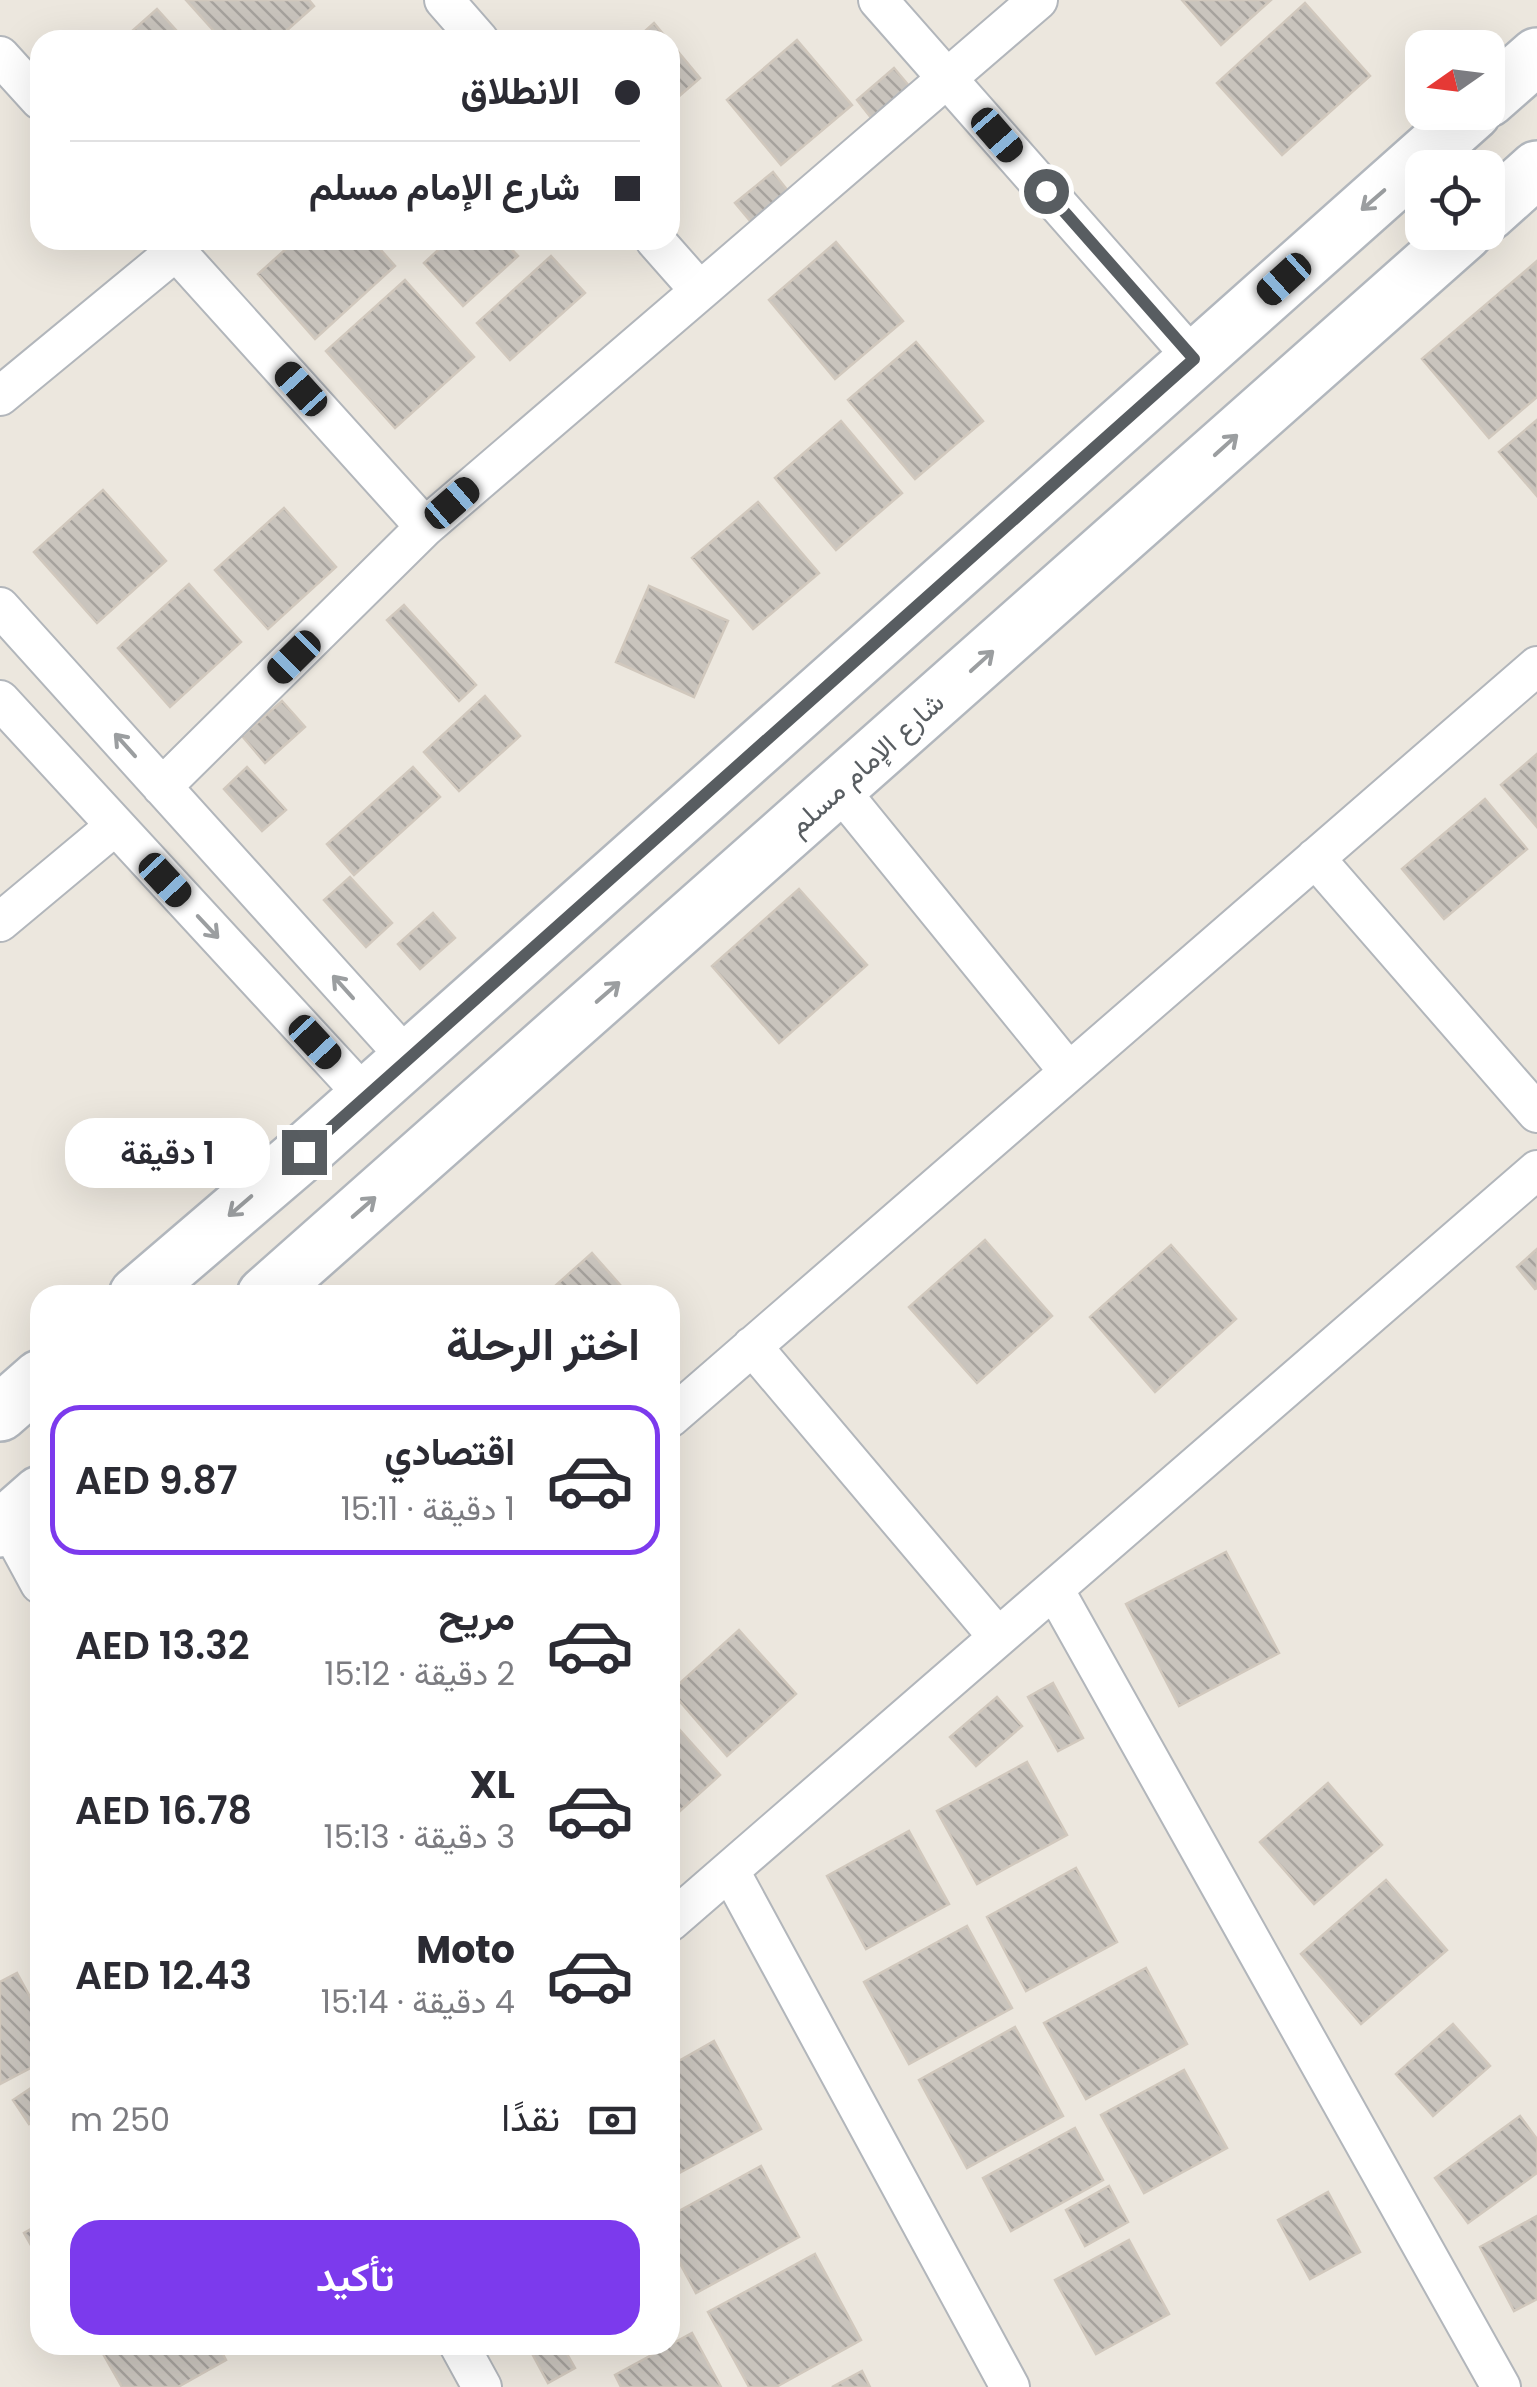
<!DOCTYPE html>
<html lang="ar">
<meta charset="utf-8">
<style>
:root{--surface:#fff;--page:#f2f2f3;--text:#2b2b33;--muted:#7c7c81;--line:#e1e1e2;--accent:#7c3aed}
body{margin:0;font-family:Poppins,Vazirmatn,sans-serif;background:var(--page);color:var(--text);direction:rtl;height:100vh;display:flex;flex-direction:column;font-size:38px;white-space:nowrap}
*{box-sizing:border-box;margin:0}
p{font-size:32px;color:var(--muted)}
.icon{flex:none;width:55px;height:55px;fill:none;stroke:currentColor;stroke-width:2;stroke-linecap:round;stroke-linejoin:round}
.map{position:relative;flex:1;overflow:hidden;direction:ltr}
.drawer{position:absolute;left:30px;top:1285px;width:650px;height:1070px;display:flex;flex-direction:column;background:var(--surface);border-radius:30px;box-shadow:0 10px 40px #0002;direction:rtl}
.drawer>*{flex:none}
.banner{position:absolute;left:30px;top:30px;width:650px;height:220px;border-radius:30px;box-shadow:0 10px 40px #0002;direction:rtl;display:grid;align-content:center;height:220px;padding:0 40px;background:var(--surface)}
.needle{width:65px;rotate:256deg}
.buttons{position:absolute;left:1405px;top:30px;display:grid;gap:20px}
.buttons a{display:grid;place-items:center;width:100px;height:100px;border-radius:20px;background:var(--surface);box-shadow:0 10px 40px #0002;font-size:50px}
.end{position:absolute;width:45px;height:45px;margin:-22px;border:12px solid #585d61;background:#fff;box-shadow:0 0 0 5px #fff}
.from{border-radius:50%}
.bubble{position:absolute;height:70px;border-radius:30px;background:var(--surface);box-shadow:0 10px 40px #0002;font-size:32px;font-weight:600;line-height:70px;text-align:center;direction:rtl}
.car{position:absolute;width:30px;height:60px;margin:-30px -15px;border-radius:12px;box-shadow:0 0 8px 2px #0007;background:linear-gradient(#222 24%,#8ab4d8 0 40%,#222 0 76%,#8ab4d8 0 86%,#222 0)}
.banner b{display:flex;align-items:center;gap:35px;height:95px;font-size:38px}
.banner b+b{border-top:2px solid var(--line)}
.banner i{width:25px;height:25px;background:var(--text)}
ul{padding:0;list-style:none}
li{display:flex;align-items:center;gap:30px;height:150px;margin:0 20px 15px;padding:0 20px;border:5px solid transparent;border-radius:30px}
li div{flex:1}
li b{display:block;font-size:38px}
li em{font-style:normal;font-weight:600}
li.current{border-color:var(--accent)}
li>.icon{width:90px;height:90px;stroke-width:1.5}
h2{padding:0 40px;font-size:45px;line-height:120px}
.pay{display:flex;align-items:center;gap:25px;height:110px;padding:0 40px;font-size:38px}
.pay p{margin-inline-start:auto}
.cta{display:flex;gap:20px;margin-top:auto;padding:20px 40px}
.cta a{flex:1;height:115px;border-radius:30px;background:var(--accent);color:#fff;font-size:40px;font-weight:600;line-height:115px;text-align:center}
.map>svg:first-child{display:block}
</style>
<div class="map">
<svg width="1537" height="2387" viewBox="0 0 1537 2387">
<defs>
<pattern id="building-back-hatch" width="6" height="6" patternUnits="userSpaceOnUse" patternTransform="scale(2.5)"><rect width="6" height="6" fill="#c9c4bd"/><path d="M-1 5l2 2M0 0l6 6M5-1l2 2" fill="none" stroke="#a6a29d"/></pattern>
</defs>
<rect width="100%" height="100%" fill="#ece7de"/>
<path fill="url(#building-back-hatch)" stroke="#d1c8bd" stroke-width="2.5" d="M186,0h123l5,6 -38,34h-54z
M1182,0h89l-50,45z
M1305,3l65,73 -88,79 -65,-72z
M157,9l28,31h-63z
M654,23l14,17h-33z
M797,40l55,65 -71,60 -54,-65z
M670,42l30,36 -30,26z
M894,68l16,19 -38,32 -15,-19z
M773,172l15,19 -37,31 -16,-19z
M296,240h76l23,26 -80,73 -57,-65z
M449,240h54l15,16 -55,50 -39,-43z
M836,242l67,79 -68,58 -66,-79z
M551,256l34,37 -75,67 -33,-37z
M1537,261v136l-48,41 -67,-79z
M405,280l69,77 -79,71 -69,-77z
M916,342l67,79 -68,58 -67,-79z
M1537,420v76l-38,-44z
M841,421l61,72 -66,57 -61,-72z
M103,490l63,71 -69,62 -63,-71z
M758,502l61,71 -66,56 -61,-71z
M284,508l52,59 -68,62 -53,-59z
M189,584l52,58 -71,65 -52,-59z
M649,586l79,35 -34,76 -78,-35z
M404,605l72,80 -17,16 -72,-81z
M485,696l35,40 -61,55 -35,-39z
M282,701l23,26 -40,36 -23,-27z
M1537,754v73l-36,-42z
M247,767l39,43 -24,21 -38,-42z
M413,767l27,30 -86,78 -27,-31z
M1485,799l42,50 -83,70 -42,-50z
M350,877l42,46 -26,24 -42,-47z
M799,889l68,76 -88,78 -67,-77z
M433,913l22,25 -35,31 -22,-25z
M985,1240l67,76 -75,67 -68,-76z
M1171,1245l65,74 -81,73 -65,-75z
M1537,1249v39l-2,1 -18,-22z
M592,1253l37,42h-84z
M1226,1552l53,101 -100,53 -53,-102z
M739,1630l57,64 -69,62 -56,-65z
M1053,1683l30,55 -25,13 -30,-54z
M997,1697l25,29 -46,40 -26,-29z
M670,1719l50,56 -50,45z
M1027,1762l40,73 -90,49 -40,-73z
M1328,1783l54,62 -68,59 -54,-62z
M909,1831l40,73 -83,45 -39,-73z
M1076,1868l41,74 -91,49 -39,-74z
M1386,1880l61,70 -86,74 -60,-70z
M967,1926l45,82 -103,56 -45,-82z
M1146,1968l41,76 -101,55 -42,-76z
M17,1973l23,42v48l-40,21v-102z
M1453,2024l37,42 -57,50 -37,-42z
M1015,2027l48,89 -96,52 -48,-88z
M714,2041l47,88 -91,49v-112z
M1184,2070l43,78 -83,45 -43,-78z
M34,2086l6,9v22l-11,7 -16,-24z
M1520,2116l17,23v34l-69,50 -33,-45z
M1075,2128l28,52 -92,51 -28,-53z
M761,2166l38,71 -103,56 -26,-48v-29z
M1109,2186l19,36 -43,24 -19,-36z
M1328,2192l32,60 -50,27 -32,-59z
M1537,2216v83l-23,12 -34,-64z
M40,2224v37l-16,-28z
M1129,2240l40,74 -73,40 -41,-74z
M815,2254l46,86 -85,47h-27l-41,-75z
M692,2333l29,54h-100l-6,-12z
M98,2345h120l8,15 -48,27h-56z
M534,2345h28l13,23 -27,15 -19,-35z
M862,2371l8,16h-38z"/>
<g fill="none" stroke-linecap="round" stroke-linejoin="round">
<g stroke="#b2b6bb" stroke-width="42">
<path id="street" d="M444,0l35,40
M878,0l316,359
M0,56l40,44
M166,240l259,287
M700,291l338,-291
M0,396l176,-145
M0,607l408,452
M0,700l365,396
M162,787l263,-260 275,-236 -45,-51
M838,788l231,284
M1315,858l222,255
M0,922l115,-96
M752,1346l246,291
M670,1418l867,-752
M7,1523l33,61
M1054,1589l447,798
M730,1871l280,516
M670,1922l867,-752
M459,2345l23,42"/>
</g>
<g stroke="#b2b7bd" stroke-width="60">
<path id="secondary" d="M1488,99l49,-43
M1488,213l49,-44
M137,1295l167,-143 1169,-1040
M265,1295l1200,-1063
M0,1413l40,-35
M0,1529l40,-35"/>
</g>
<use href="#street" stroke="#fff" stroke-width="38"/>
<use href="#secondary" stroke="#fff" stroke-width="55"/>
</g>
<defs><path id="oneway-shaft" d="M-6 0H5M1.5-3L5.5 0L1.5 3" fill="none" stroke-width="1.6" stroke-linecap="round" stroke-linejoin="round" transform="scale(2.5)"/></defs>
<g stroke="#9b9ea0">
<use href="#oneway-shaft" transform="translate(1373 200) rotate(139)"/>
<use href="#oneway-shaft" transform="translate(1226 445) rotate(-42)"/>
<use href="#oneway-shaft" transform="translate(982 661) rotate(-42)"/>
<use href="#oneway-shaft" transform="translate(125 745) rotate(-132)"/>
<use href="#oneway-shaft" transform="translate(208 927) rotate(47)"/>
<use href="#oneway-shaft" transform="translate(343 987) rotate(-132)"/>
<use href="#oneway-shaft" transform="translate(608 992) rotate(-41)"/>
<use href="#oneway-shaft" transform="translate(240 1206) rotate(139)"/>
<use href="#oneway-shaft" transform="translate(364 1207) rotate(-41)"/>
</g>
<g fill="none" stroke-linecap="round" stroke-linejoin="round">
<path stroke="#585d61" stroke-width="12" d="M304,1152l890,-793 -148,-168"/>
</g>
<g text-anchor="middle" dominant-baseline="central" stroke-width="9" stroke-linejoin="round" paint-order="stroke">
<g font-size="28" fill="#585d61" stroke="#fff">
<text transform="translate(866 764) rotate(-42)">شارع الإمام مسلم</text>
</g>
</g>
</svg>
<div class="buttons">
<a><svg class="needle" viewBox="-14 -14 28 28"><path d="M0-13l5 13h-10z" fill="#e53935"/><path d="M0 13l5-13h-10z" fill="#7c7c81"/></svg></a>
<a><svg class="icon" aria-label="locate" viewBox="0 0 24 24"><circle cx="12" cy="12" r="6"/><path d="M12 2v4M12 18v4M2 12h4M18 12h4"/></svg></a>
</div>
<i class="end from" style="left:1046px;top:191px"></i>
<i class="end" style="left:304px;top:1152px"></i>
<div class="bubble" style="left:65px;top:1118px;width:205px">1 دقيقة</div>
<i class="car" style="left:997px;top:135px;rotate:139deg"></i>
<i class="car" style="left:1284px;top:279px;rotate:228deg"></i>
<i class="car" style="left:301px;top:389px;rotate:318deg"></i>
<i class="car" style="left:452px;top:503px;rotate:49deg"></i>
<i class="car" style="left:294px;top:657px;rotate:225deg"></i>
<i class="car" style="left:165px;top:880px;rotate:137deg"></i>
<i class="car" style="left:315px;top:1042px;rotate:137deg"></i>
<div class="banner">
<b><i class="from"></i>الانطلاق</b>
<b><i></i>شارع الإمام مسلم</b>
</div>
<section class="drawer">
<h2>اختر الرحلة</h2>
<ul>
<li class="current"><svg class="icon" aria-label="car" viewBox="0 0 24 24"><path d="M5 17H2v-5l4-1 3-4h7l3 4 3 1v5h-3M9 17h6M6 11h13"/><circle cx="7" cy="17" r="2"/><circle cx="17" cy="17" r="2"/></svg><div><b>اقتصادي</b><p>1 دقيقة · 15:11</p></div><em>AED 9.87</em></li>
<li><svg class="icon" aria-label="car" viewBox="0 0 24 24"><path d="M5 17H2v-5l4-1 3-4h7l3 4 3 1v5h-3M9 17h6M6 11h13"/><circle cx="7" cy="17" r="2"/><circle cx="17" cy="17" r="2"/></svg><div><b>مريح</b><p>2 دقيقة · 15:12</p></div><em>AED 13.32</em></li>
<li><svg class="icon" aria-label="car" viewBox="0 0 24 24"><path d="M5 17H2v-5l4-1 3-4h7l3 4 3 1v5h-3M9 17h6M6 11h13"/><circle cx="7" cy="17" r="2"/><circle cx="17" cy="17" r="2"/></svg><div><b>XL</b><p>3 دقيقة · 15:13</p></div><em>AED 16.78</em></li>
<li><svg class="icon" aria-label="car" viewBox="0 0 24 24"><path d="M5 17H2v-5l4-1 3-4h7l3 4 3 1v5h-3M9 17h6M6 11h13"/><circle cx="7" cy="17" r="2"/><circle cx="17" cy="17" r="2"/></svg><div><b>Moto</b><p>4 دقيقة · 15:14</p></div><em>AED 12.43</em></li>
</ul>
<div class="pay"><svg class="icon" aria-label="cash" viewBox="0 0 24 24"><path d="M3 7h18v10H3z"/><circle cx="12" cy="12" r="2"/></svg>نقدًا<p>250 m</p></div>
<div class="cta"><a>تأكيد</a></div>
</section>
</div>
